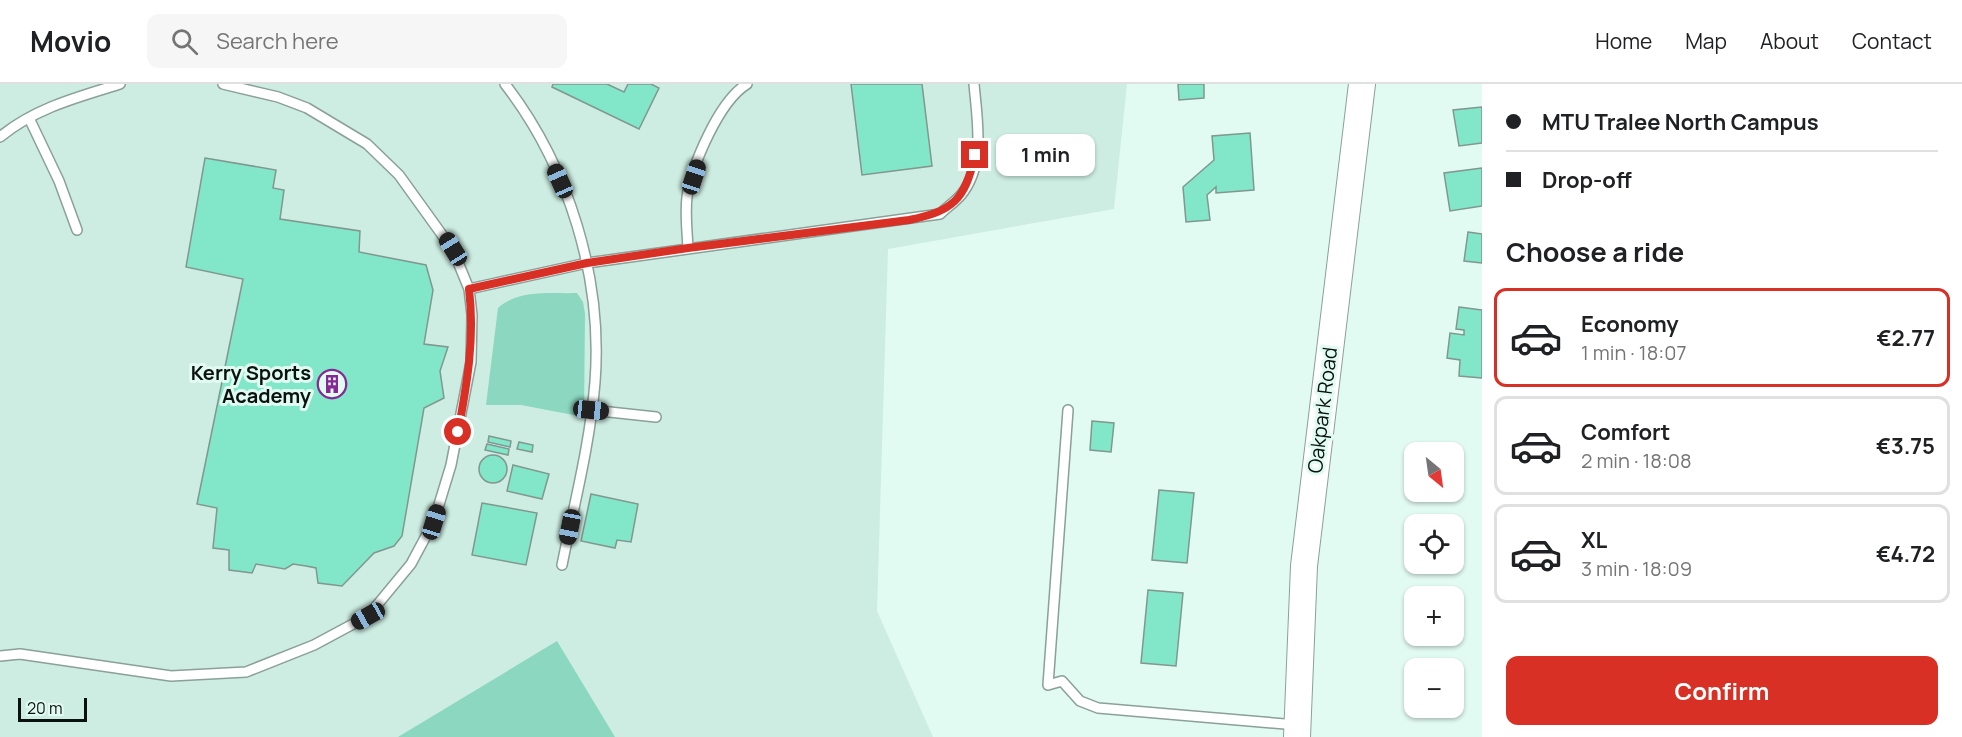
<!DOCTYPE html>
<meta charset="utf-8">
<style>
:root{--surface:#fff;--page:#f6f6f6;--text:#202124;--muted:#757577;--line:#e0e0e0;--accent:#d93025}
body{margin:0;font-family:Manrope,sans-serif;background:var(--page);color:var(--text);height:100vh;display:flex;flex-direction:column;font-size:22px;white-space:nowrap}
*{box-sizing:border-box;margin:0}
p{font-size:20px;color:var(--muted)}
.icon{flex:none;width:33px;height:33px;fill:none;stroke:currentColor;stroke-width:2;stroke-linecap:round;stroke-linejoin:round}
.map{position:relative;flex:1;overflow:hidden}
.drawer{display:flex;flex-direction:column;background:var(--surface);width:480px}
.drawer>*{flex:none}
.top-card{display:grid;align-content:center;height:132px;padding:0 24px;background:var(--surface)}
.needle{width:39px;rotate:151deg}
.controls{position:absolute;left:1404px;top:358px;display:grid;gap:12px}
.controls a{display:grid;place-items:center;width:60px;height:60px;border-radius:12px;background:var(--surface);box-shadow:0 2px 4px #0004;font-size:30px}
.scale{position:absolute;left:18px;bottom:15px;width:69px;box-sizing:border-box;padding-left:6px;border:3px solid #09120f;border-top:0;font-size:16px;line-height:21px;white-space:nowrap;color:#09120f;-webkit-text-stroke:4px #e2fbf2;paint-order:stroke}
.end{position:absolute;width:27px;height:27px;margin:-14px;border:8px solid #d93025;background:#fff;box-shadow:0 0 0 3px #fff}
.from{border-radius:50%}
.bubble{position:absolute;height:42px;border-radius:12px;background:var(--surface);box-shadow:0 2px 4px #0004;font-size:20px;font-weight:700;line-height:42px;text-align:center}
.car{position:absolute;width:18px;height:36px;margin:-18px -9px;border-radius:8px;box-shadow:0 0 4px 2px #0007;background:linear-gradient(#222 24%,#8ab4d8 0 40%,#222 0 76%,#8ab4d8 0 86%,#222 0)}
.top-card b{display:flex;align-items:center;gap:21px;height:57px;font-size:22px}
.top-card b+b{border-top:2px solid var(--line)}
.top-card i{width:15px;height:15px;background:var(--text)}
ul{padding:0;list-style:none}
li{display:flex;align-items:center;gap:18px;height:99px;margin:0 12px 9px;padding:0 12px;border:3px solid var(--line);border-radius:12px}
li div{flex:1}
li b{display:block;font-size:22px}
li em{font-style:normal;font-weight:700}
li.current{border-color:var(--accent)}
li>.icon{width:54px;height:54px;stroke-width:1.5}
h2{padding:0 24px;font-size:27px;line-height:72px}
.cta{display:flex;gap:12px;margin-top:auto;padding:12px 24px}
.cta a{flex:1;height:69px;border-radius:12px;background:var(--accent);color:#fff;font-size:24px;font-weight:700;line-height:69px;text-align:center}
header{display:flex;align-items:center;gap:36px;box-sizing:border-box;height:84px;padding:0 30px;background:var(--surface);border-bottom:2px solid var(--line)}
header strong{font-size:28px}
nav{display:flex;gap:33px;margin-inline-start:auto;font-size:21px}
.search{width:420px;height:54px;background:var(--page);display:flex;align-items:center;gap:15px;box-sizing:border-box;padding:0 21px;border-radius:12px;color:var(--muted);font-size:22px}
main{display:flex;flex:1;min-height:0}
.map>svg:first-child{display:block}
</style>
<header>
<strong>Movio</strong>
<div class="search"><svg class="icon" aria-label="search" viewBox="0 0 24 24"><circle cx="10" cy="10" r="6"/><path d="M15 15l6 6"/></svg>Search here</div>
<nav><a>Home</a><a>Map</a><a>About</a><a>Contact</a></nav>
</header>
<main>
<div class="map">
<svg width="1482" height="653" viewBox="0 0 1482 653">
<rect width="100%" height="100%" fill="#e2fbf2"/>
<path fill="#cdede2" d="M0,0h1127l-13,125 -226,40 -11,362 56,126h-933z"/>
<path fill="#8bd7bf" d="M577,209l6,9 2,12 -1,103 -63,-12h-35l12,-97c21,-19 52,-14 79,-15z
M557,557l58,96h-217z"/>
<path fill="#81e7c8" stroke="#81978f" stroke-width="1.5" d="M553,0h54l17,8 4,-8h23l8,4 -20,41 -87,-42z
M851,0h71l10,82 -70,9z
M1178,0h26v14l-25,2z
M1482,23v36l-23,3 -6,-36z
M1250,49l4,57 -38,3v-6l-9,8 3,25 -24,2 -3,-35 31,-27 -2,-24z
M205,74l71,12 -3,18 11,2 -4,29 80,12 -1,21 67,13 7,25 -9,54 24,3 -8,24 4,27 -20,10 -22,128 -8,10 -20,7 -32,33 -24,-3 -2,-15 -10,-2 -13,-2 -8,5 -29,-5 -4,9 -23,-3v-20l-16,-2 4,-40 -20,-4 46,-225 -57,-12z
M1482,84v38l-32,5 -6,-38z
M1468,148l14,2v29l-18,-2z
M1459,223l23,3v68l-23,-2 1,-16 -13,-2 3,-25 14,2v-5l-8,-1z
M1092,337l22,2 -3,29 -21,-2z
M489,352l22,5 -1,6 -22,-5z
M519,358l14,3 -1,7 -15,-3z
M487,360l22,5 -1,6 -23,-5z
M479 385a14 14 0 1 1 28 0a14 14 0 1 1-28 0Z
M513,381l36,9 -7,25 -35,-8z
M1159,406l35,3 -7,70 -35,-3z
M591,410l47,10 -7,38 -14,-2 -2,8 -34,-7z
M482,419l55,10 -11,52 -54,-10z
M1148,506l35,3 -7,73 -35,-3z"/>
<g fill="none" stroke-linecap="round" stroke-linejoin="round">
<g stroke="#8aa098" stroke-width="12">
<path id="service" d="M505,0c64,83 98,194 90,298 -5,62 -21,123 -33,183
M29,34l30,63 18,49
M0,53c35,-29 78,-40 120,-53
M688,163c-1,-16 -3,-34 -1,-50 5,-32 32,-96 60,-113
M469,205l118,-26 353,-49c6,-6 15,-12 21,-19 25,-30 16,-76 13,-111
M591,326l65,7
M1068,326l-20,275 14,-4 18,20 18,7 199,17
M0,572l20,-2 151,22 75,-4 68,-27 54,-29 43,-52 23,-43 17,-56 20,-103 1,-47 -3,-26 -16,-39 -54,-75 -32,-31 -60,-36 -29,-11 -55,-13"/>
</g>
<g stroke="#8aa098" stroke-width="28">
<path id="secondary" d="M1297,653l7,-171 58,-482"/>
</g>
<use href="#service" stroke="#fff" stroke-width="9"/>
<use href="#secondary" stroke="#fff" stroke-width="26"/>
</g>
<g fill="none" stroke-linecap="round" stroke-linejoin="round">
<path stroke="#d93025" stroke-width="8" d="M458,348c9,-48 17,-94 11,-143l118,-26 101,-15 221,-28c44,-9 56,-20 66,-65"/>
</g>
<defs>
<g id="building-ring" transform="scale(1.5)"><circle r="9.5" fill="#e2fbf2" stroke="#862994" stroke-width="1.5"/><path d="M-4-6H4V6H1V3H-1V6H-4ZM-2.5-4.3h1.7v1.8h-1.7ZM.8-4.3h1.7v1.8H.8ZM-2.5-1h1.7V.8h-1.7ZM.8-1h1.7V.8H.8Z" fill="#862994"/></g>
</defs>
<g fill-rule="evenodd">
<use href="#building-ring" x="332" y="300"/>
</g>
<g text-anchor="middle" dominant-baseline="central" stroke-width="6" stroke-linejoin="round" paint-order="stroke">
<g font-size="20" font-weight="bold" fill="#09120f" stroke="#e2fbf2" text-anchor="end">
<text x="311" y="288">Kerry Sports<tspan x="311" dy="23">Academy</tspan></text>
</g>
<g font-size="20" fill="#09120f" stroke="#e2fbf2">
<text transform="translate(1322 326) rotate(-83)">Oakpark Road</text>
</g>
</g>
</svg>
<div class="controls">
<a><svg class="needle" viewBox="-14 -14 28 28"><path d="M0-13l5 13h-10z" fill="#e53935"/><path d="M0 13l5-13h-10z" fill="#757577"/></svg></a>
<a><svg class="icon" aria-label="locate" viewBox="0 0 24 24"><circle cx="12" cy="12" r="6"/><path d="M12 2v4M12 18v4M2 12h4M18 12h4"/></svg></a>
<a>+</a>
<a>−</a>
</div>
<div class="scale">20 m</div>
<i class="end from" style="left:458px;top:348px"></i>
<i class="end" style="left:975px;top:71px"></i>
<div class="bubble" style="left:996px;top:50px;width:99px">1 min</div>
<i class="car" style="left:694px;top:93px;rotate:18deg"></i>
<i class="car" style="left:560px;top:97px;rotate:336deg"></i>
<i class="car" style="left:453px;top:165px;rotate:328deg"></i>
<i class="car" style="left:591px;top:326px;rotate:96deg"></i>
<i class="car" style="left:434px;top:438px;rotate:17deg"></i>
<i class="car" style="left:570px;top:443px;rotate:191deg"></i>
<i class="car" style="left:368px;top:532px;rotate:241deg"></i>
</div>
<section class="drawer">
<div class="top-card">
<b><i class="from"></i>MTU Tralee North Campus</b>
<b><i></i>Drop-off</b>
</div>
<h2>Choose a ride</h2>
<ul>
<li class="current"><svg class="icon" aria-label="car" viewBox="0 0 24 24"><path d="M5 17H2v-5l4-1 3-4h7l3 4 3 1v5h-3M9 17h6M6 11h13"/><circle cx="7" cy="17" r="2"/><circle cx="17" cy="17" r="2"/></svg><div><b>Economy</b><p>1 min · 18:07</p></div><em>€2.77</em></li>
<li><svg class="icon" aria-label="car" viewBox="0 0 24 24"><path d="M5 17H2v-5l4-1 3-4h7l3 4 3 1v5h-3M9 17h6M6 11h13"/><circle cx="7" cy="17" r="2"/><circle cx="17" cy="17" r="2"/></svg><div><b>Comfort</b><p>2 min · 18:08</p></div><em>€3.75</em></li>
<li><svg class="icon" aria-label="car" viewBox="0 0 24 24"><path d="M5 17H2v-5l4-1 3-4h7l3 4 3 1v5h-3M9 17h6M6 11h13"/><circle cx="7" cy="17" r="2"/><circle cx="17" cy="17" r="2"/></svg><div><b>XL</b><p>3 min · 18:09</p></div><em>€4.72</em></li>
</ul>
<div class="cta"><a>Confirm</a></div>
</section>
</main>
